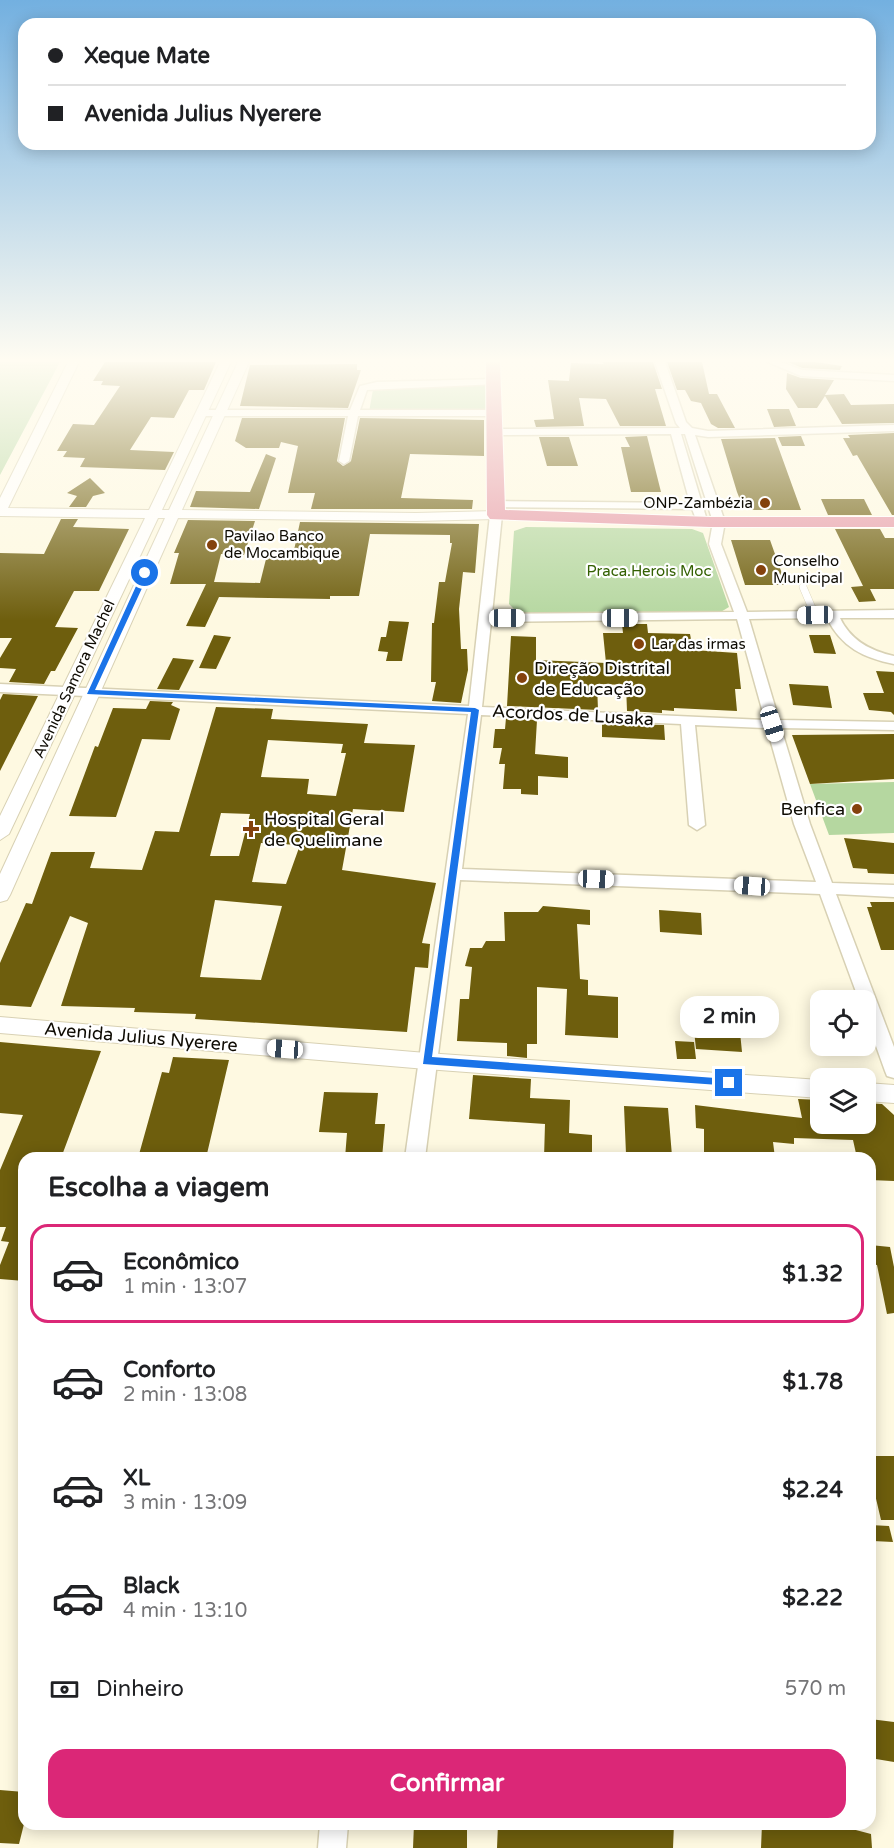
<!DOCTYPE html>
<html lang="pt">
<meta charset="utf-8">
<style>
:root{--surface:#fff;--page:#f6f6f6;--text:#202124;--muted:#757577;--line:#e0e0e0;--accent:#db2777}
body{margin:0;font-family:"Varela Round",sans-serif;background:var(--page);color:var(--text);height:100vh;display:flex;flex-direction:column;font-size:22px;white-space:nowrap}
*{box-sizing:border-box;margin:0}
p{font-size:20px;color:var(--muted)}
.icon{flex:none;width:33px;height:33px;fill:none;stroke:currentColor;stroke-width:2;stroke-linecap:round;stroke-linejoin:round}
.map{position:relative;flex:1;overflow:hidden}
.sheet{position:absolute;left:18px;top:1152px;width:858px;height:678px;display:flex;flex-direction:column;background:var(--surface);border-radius:18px;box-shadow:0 3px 15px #0003}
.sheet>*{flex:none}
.banner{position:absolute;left:18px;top:18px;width:858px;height:132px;border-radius:18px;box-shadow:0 3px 15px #0003;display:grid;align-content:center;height:132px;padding:0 30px;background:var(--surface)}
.fabs{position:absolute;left:810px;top:990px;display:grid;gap:12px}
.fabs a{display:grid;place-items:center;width:66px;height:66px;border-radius:12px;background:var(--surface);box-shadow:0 3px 15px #0003;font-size:30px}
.end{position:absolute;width:27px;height:27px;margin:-14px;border:8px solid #1a73e8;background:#fff;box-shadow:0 0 0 3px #fff}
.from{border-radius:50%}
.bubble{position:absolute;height:42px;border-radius:18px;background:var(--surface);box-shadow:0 3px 15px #0003;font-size:20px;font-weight:700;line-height:42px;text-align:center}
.car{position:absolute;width:18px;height:36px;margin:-18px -9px;border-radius:8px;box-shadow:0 0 4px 2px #0007;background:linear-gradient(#fff 24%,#345 0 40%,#fff 0 76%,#345 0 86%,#fff 0)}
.banner b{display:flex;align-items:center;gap:21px;height:57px;font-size:22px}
.banner b+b{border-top:2px solid var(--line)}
.banner i{width:15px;height:15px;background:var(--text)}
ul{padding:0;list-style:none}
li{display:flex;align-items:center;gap:18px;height:99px;margin:0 12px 9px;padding:0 18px;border:3px solid transparent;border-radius:18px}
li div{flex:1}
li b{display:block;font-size:22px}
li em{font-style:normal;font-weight:700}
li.selected{border-color:var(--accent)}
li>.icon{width:54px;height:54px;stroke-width:1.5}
h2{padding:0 30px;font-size:27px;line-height:72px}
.pay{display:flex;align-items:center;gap:15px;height:66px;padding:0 30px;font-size:22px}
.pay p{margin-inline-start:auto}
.cta{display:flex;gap:12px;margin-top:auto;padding:12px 30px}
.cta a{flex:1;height:69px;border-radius:18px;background:var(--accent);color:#fff;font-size:24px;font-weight:700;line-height:69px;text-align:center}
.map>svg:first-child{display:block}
</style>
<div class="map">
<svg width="894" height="1848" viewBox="0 0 894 1848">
<rect width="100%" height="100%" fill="#fef9e1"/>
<path fill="#b5d7a0" d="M0,362h60l-60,113z
M494,383l6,28 -131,1 5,-28z
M526,527l166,2 11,4 26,74 -10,6h-201l-9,-9 5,-73z
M894,782v51l-65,2 -19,-51z"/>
<path fill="#6e5e0d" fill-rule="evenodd" d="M105,362h111l-12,28h-15l-15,28 -23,-1 -21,33 44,2 -9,18 -85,-3 5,-9 -22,-1 4,-6h-10l16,-27 21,1 26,-39 -19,-1 2,-4h-10z
M602,362h51l9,27h-7l11,37h-46l-14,-27 -27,-1 5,28 -48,1 -2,-7 20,-1 -6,-39 21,1 2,-18 33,1z
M667,362h35l7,32h8l18,34h-17l-7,-4 -10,-21 -10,-2 -6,-11h-8z
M788,362h27l27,4 -2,4 -38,-2z
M357,364v6h4l-13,38 -108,-2 10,-41z
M787,373l14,5 33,2 -9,15 19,-1 7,11 43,-1v19l-52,1 -17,-28 -8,12h-19l-12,-19z
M767,409h22l7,17 -22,1z
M242,418h103l-8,43 6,5 8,-5 9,-43 124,2v36l-74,-2 -9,44 72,2 -1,9h-161l4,-16h-27l10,-47 -17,-4 -2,6h-33l-11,-7z
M894,433v82h-2l-35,-60 -4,1 -10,-18h7l-2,-3z
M647,436l14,56h-30l-10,-45h9l-5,-10z
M801,436l4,10h-23l-4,-9z
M539,437h30l9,29h-31z
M775,438l26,72h-53l-1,-3h-4l-6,-15 -16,-53z
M266,454l10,4 -17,51 -69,-2 6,-16 54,1z
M90,478l15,15 -12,3 -7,11h-17l8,-11 -10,-3z
M821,499h43l8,16h-44z
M61,519h17l-5,8 56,2 -30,62h-25l-19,36 23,1 -23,43h-4l-7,13 -35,-2 7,-13 -16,-1v-10l12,-20h-12v-85l44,1z
M188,520l67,1 -11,34 -23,-1 -7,28 46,1 7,-28h26l7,-33 179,2 -4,49 -12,-1 -4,37 2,40h6l1,21 -7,33 -29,-2 4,-19h-5l1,-59h2l5,-41h6l7,-39h-2v-8l-80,-1 -11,62h-29v3l-111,-2 -14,30 -19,-1 20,-42h-36l9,-31h-5z
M835,529h45l5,9h9v51h-24l6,12 -17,1 -8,-15 12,-1z
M731,540h39l16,45h-41z
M389,621l20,1 -7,39h-16l2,-9 -10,-1 3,-14h5z
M622,624h25l1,9 42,1 3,16 44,3 4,36h-6l2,22 -63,-3v3l-12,-1v3l-35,-2 -1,-26 -29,-1 1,26 -91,-4 4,-70 25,1v23l70,3 -3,-30h20z
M214,635l17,2 -15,32 -17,-1z
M809,635h21l6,19 -22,-1z
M173,658l21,2 -15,30 -22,-1z
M876,671l18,1v43l-3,-3 -22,-2 -6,-17h21z
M789,684l39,2 4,22 -39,-3z
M3,694l35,2 -38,75v-71z
M150,701l23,1 -2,3 9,4 -10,31 -28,-1 -26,78 -47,-1 26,-70 3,1 15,-39 33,1z
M216,707l57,2 -2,10 97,5 -4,19 51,2 -11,67 -51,-3 -11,61 94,13 -14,60 8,1 -2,24 -13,-1 -8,65 -212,-13 1,-5 -62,-2 1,-4 -74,-2 27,-83 -18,-7 -39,91 -31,-2v-42l26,-60 6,1 19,-52h44l-5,16 52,2 13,-39 24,1zM268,740l75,4 -2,9h5l-10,43 -29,-2 2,-15 -48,-2zM221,813l29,1 -11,42h-29zM261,843l39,2 -14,39 -34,-2zM215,900l67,6 -21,74 -61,-3z
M506,718l31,2 -2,34 33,3v21l-30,-2v19l-17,-1v-5h-18l2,-25h-6l3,-16h-9l2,-19h10z
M602,723l62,2 1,15 -63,-3z
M894,734v45l-84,5 -18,-49z
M844,838l50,5v31l-26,-1 -1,-4 -14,-1z
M870,902h24v48h-13l-14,-43h5z
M543,906l47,4v15l-13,-1 3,55 8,1v15l30,2v41l-53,-3 2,-46 -30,-2v57h-10v14l-20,-2v-13l-50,-2 3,-42h9l3,-32 -7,-1 5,-18h12l4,-7h19l-1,-29h34z
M659,910l42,3 1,22 -42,-3z
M691,1002l17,1 2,17 29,2 3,30 -46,-3z
M675,1041l19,1 2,17h-19z
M0,1042l101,9 -40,107h-37v123l-24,-2v-14l9,-23 -8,-1 5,-14h-6v-57l23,-55 -23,-2z
M173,1057l56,3 -23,98h-68l24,-86 7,1z
M473,1075l58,4 -1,19 40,2 -1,33 23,2v19h-7v4h-41l1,-34 -76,-5z
M324,1092l54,1 -3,31h10l-3,34h-37l2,-25 -28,-1z
M798,1099l22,1v24h46v-21l16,1 12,11v66l-24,-1v-22h-13l-4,-18 -59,-2v6l-21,-2 2,16h-71v-29l-8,-1 -1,-23 107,13z
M624,1106l44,2 4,48 -46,-2z
M870,1245l20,2 4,20v46l-7,1 -10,-49 -7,-1z
M870,1456h24v64h-13l-11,-47z
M870,1525l19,1 4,16 -20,-1z
M870,1719l24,3v40l-24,-4z
M0,1790l24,2v32l-5,20 -19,-1z
M414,1824h53v24h-54z
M498,1824h176l-1,24h-176z
M762,1824h71l38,10 1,14h-111z"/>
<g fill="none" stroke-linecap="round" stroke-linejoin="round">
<g stroke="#d8d1b4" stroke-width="8">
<path id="service" d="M803,587l12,28"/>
</g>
<g stroke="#d8d1b4" stroke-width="3">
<path id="minor" d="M655,362h10l21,60 6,6 16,3 186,-6v6l-186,6 -13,-2 30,87 -4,22 26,68 147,-2v8h-54c11,23 31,33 54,38v8c-30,-6 -53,-17 -67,-46l-78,1 30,101 115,2v8l-113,-2 29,96 22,59 62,2v12l-58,-3 58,153v31l-7,-2 -2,-5 -19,-53v-18h-7l-39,-106 -360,-14 -35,278h-20l63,-444 -468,-22v-8l469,22 21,-191 6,-3 6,3 -10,99 242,-2 -25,-68 4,-22 -28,-88h-4l25,83 -2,2h-8l-4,-10 -197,-2 -6,-3 6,-3 195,2 -19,-69 -175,1 -5,-3 5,-3 184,-1 -4,-5zM737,619l28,101 -283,-13 9,-85zM481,715l200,9 8,101 8,5 8,-5 -10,-100 72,3 27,96 22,58 -354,-13z
M768,362h13l21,8 92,5v6l-93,-5z
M495,379l3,1v4l-131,6 -7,20h135l5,3 -5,3h-137l-9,45 -5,3 -5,-3 9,-45h-146l-5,-3 5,-3h148l10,-24 17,-4z
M320,1824h28l-2,24h-28z"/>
</g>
<g stroke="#d8d1b4" stroke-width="2">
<path id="tertiary" d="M68,362h11l-71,146 141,2 71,-148h11l-69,148h7l69,-148h11l-67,148 234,3 80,-2 7,4 -7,4 -80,2 -238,-3 -168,377 -3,5 -7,2v-28l165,-356h-7l-149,316 -9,6v-24l145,-298 -145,-2v-18z
M0,1017l426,36 394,27v18l-394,-29 -426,-36z
M866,1083l28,2v18l-28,-2z"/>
</g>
<g stroke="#fff" stroke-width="2">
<path id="primary" d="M486,362h14l5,148 205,7h184v10h-184l-220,-8 -3,-4z"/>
</g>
<use href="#service" stroke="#fff" stroke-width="7"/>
<use href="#minor" fill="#fff" fill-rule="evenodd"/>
<use href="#tertiary" fill="#fff" fill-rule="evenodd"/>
<use href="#primary" fill="#e69aa8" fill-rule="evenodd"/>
</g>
<linearGradient id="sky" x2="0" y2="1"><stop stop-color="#73b0e0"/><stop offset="0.58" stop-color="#fffcf2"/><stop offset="1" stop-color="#fffcf2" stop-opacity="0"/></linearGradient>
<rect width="894" height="621" fill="url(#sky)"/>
<path fill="#1a73e8" d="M145,571l4,2 -54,117 380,18 4,2 -47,347 297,22 4,1v6l-310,-22 48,-352 -384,-18 55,-121z"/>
<g fill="#84420d" stroke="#fff" stroke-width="2">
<circle cx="765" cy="503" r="6"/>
<circle cx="212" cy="545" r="6"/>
<circle cx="761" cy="570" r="6"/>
<circle cx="639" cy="644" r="6"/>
<circle cx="522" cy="678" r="6"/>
<circle cx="857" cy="809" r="6"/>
<path d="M248 820h6v6h6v6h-6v6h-6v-6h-6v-6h6z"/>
</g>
<g text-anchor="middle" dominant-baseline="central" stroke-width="4.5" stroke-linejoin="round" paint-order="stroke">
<g font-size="15" fill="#0e0b03" stroke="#fff" text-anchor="start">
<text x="753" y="503" text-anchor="end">ONP-Zambézia</text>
<text x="224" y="536">Pavilao Banco<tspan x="224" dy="17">de Mocambique</tspan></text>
<text x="773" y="561">Conselho<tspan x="773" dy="17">Municipal</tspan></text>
<text x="651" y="644">Lar das irmas</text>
</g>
<g font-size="15" fill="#336002" stroke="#fff">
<text x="649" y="571">Praca.Herois Moc</text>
</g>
<g font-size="15" fill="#0e0b03" stroke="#fff">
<text transform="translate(74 679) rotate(-65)">Avenida Samora Machel</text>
</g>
<g font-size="18" fill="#0e0b03" stroke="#fff" text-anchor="start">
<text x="534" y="668">Direção Distrital<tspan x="534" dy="21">de Educação</tspan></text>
<text x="845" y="809" text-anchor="end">Benfica</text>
<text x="264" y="819">Hospital Geral<tspan x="264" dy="21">de Quelimane</tspan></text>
</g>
<g font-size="18" fill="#0e0b03" stroke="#fff">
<text transform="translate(573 715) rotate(3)">Acordos de Lusaka</text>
<text transform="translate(141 1037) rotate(5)">Avenida Julius Nyerere</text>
</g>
</g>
</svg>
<div class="fabs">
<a><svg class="icon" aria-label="locate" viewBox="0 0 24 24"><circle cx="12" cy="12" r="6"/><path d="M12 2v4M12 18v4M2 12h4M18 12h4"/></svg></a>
<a><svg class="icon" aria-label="layers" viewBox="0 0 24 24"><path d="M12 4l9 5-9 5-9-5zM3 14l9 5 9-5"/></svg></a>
</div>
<i class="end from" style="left:145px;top:573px"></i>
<i class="end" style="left:729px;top:1083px"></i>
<div class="bubble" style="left:680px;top:996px;width:99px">2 min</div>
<i class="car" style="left:815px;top:615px;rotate:269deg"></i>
<i class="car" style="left:507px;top:618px;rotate:90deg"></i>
<i class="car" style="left:620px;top:618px;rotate:90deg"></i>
<i class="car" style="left:772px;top:724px;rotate:163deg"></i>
<i class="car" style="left:596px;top:879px;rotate:92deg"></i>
<i class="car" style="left:752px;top:886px;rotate:274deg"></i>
<i class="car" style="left:285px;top:1049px;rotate:274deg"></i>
<div class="banner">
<b><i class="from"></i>Xeque Mate</b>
<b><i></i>Avenida Julius Nyerere</b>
</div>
<section class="sheet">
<h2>Escolha a viagem</h2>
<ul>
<li class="selected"><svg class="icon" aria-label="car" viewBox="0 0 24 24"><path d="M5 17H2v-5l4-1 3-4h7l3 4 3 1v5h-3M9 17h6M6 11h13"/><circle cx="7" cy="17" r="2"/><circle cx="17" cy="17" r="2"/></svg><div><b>Econômico</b><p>1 min · 13:07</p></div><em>$1.32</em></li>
<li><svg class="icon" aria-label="car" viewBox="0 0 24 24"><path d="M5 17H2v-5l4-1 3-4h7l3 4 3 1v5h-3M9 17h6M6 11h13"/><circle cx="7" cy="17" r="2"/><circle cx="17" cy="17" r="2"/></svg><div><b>Conforto</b><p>2 min · 13:08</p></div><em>$1.78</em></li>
<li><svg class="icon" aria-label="car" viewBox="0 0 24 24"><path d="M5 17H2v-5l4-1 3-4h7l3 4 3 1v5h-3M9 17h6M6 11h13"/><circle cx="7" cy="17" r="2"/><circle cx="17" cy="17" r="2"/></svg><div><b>XL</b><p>3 min · 13:09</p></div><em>$2.24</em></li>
<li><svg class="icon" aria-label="car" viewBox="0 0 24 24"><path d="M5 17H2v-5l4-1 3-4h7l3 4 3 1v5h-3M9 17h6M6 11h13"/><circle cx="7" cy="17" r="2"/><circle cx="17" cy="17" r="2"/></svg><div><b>Black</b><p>4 min · 13:10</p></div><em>$2.22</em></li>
</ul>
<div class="pay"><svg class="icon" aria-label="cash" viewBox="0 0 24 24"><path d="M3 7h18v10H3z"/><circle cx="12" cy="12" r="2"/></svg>Dinheiro<p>570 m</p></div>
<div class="cta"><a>Confirmar</a></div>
</section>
</div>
